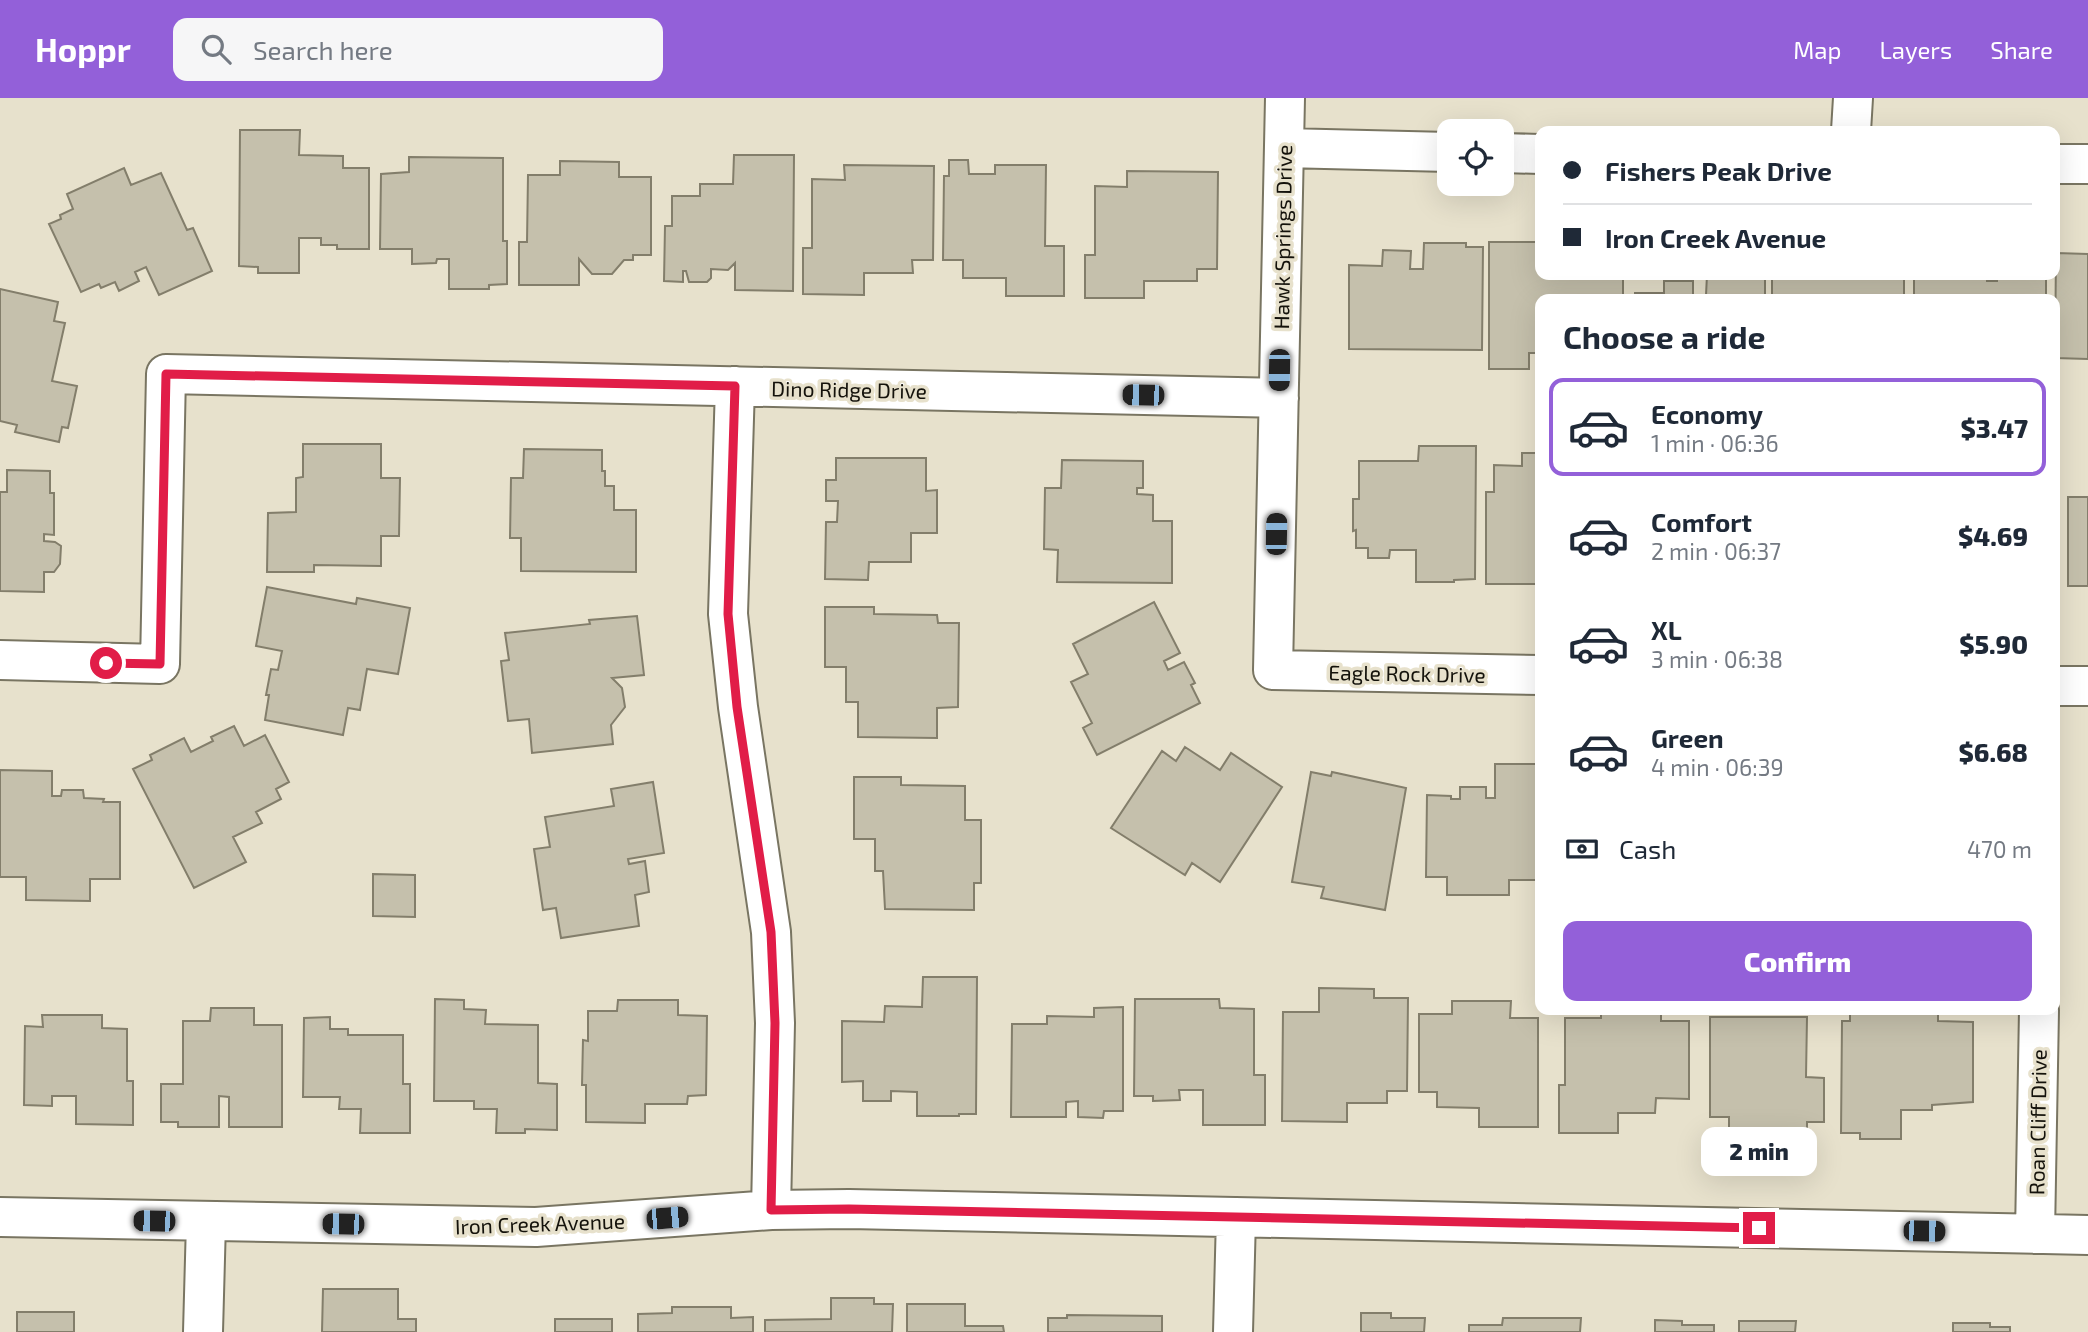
<!DOCTYPE html>
<meta charset="utf-8">
<style>
:root{--surface:#fff;--page:#f6f6f7;--text:#1f2937;--muted:#747a83;--line:#e0e1e3;--accent:#9360d9}
body{margin:0;font-family:"Exo 2",sans-serif;background:var(--page);color:var(--text);height:100vh;display:flex;flex-direction:column;font-size:26px;white-space:nowrap}
*{box-sizing:border-box;margin:0}
p{font-size:23px;color:var(--muted)}
.icon{flex:none;width:38px;height:38px;fill:none;stroke:currentColor;stroke-width:2;stroke-linecap:round;stroke-linejoin:round}
.map{position:relative;flex:1;overflow:hidden}
.panel{position:absolute;left:1535px;top:196px;width:525px;height:721px;display:flex;flex-direction:column;background:var(--surface);border-radius:14px;box-shadow:0 7px 28px #0002}
.panel>*{flex:none}
.hud{position:absolute;left:1535px;top:28px;width:525px;height:154px;border-radius:14px;box-shadow:0 7px 28px #0002;display:grid;align-content:center;height:154px;padding:0 28px;background:var(--surface)}
.buttons{position:absolute;left:1437px;top:21px;display:grid;gap:14px}
.buttons a{display:grid;place-items:center;width:77px;height:77px;border-radius:14px;background:var(--surface);box-shadow:0 7px 28px #0002;font-size:35px}
.end{position:absolute;width:32px;height:32px;margin:-16px;border:9px solid #e11d48;background:#fff;box-shadow:0 0 0 4px #fff}
.from{border-radius:50%}
.bubble{position:absolute;height:49px;border-radius:14px;background:var(--surface);box-shadow:0 7px 28px #0002;font-size:23px;font-weight:800;line-height:49px;text-align:center}
.car{position:absolute;width:21px;height:42px;margin:-21px -10px;border-radius:9px;box-shadow:0 0 5px 2px #0007;background:linear-gradient(#222 24%,#8ab4d8 0 40%,#222 0 76%,#8ab4d8 0 86%,#222 0)}
.hud b{display:flex;align-items:center;gap:24px;height:66px;font-size:26px}
.hud b+b{border-top:2px solid var(--line)}
.hud i{width:18px;height:18px;background:var(--text)}
ul{padding:0;list-style:none}
li{display:flex;align-items:center;gap:21px;height:98px;margin:0 14px 10px;padding:0 14px;border:4px solid transparent;border-radius:14px}
li div{flex:1}
li b{display:block;font-size:26px}
li em{font-style:normal;font-weight:800}
li.on{border-color:var(--accent)}
li>.icon{width:63px;height:63px;stroke-width:1.5}
h2{padding:0 28px;font-size:32px;line-height:84px}
.pay{display:flex;align-items:center;gap:18px;height:77px;padding:0 28px;font-size:26px}
.pay p{margin-inline-start:auto}
.cta{display:flex;gap:14px;margin-top:auto;padding:14px 28px}
.cta a{flex:1;height:80px;border-radius:14px;background:var(--accent);color:#fff;font-size:28px;font-weight:800;line-height:80px;text-align:center}
header{display:flex;align-items:center;gap:42px;box-sizing:border-box;height:98px;padding:0 35px;background:var(--accent);color:#fff}
header strong{font-size:33px}
nav{display:flex;gap:38px;margin-inline-start:auto;font-size:24px}
.search{width:490px;height:63px;background:var(--page);display:flex;align-items:center;gap:18px;box-sizing:border-box;padding:0 24px;border-radius:14px;color:var(--muted);font-size:26px}
.map>svg:first-child{display:block}
</style>
<header>
<strong>Hoppr</strong>
<div class="search"><svg class="icon" aria-label="search" viewBox="0 0 24 24"><circle cx="10" cy="10" r="6"/><path d="M15 15l6 6"/></svg>Search here</div>
<nav><a>Map</a><a>Layers</a><a>Share</a></nav>
</header>
<div class="map">
<svg width="2088" height="1234" viewBox="0 0 2088 1234">
<rect width="100%" height="100%" fill="#e7e1cc"/>
<path fill="#c5c0ac" stroke="#837e6b" stroke-width="2" d="M240,32h60l-1,25 44,1v12h26v81h-32v-4h-16v-7h-22v35h-41v-6l-19,-1z
M734,57h60l-1,136 -58,-1v-27l-7,7 -17,-1v9l-4,4h-18l-3,-11h-3v11l-19,-1 1,-55h7v-30h28v-12h33z
M409,59l94,1v83h4v43l-18,1v4h-40v-30h-12l-1,4 -24,1v-15h-32l1,-75 28,-2z
M949,62h19l1,14h26v-9h51l-1,81h19v50h-58v-18h-43v-18h-20l1,-84h5z
M560,63l59,1v15h32v78h-18v5h-9l-12,14h-20l-13,-15v26h-60v-43h8l1,-67h32z
M844,67l90,1 -1,94h-21l1,13h-49v22l-61,-1v-46h9v-69l33,1z
M124,70l7,17 30,-12 26,57 6,-2 19,43 -53,24 -13,-28 -11,5 4,9 -20,10 -4,-9 -14,6 -2,-4 -18,8 -32,-68 12,-5 -1,-4 13,-6 -6,-15z
M1127,73l91,1 -1,97h-20v12h-53v17h-59v-43h10v-69l32,1z
M1489,144h51v33h83v24h-83v54h-11v16h-40z
M1424,145h42v4h17l-1,103 -133,-1v-84l33,1 1,-16 28,1 -1,18h13z
M2056,155l32,1v105l-33,-1z
M1707,177h58v24h-130v-6h29v-12h29v14h13z
M1772,177h53v4h10v-4l69,2v22h-132z
M1914,177h73v6h10v-6h49v24h-132z
M0,191l58,13 -4,19 11,2 -13,58 25,5 -9,42 -6,-1 -3,15 -44,-10 2,-7 -17,-4z
M303,346h78v34h19l-1,58h-18v30l-67,-1v7h-47l1,-59 28,-1v-34l7,-1z
M1419,348h57l-1,133 -21,1v2h-38v-32h-26l-1,8h-21v-10h-12v-18l-3,1v-32h6v-38h59z
M524,351l78,1v21h3v15h9v24h22v62l-115,-1v-33h-11l1,-60h12z
M1522,355h18v131h-54v-92h8v-27l28,1z
M836,360h90v33l11,-1v43h-26v29h-42l-1,18 -43,-1 1,-57h11l1,-21h-12v-21h10z
M1062,362l81,1v27h-6v6l16,1v26h19v62l-115,-1 1,-32 -14,-1 1,-61h16z
M7,372l43,1v22h4v42l-10,-1v7l11,1 6,4 -1,18 -6,8h-10v20l-44,-1v-99h7z
M2068,399h20v89h-20z
M267,489l89,17 1,-6 53,10 -12,66 -31,-5 -7,41 -12,-2 -5,27 -78,-15 4,-25h-3l5,-26 7,1 4,-19 -26,-5z
M1154,504l26,51 -16,8 4,9 16,-8 11,21 -4,2 9,18 -103,52 -14,-27 9,-5 -21,-41 17,-8 -15,-30z
M825,509h49v7l63,1 1,8h21l-1,84 -21,1v30l-79,-1v-35h-12v-35h-21z
M637,518l7,59 -32,3 10,10 3,19 -14,18 2,19 -81,9 -3,-34 -21,2 -7,-60 8,-1 -4,-27 85,-9 -1,-4z
M234,628l10,20 21,-11 24,47 -13,7 5,10 -25,13 6,11 -29,14 13,25 -52,26 -61,-119 19,-9 -2,-5 34,-17 7,14 22,-11 -2,-4z
M1185,649l35,23 11,-17 51,34 -62,95 -28,-19 -7,12 -74,-47 51,-77 14,10z
M1495,666h45v116h-31v15h-62v-18h-21l1,-82 24,1v3h9v-12h26v11h9z
M0,672l52,1v25h9l1,-6h21l1,8 20,1 -1,3h17v77h-30v22l-64,-1v-23h-26z
M1311,674l20,4 1,-4 74,16 -21,122 -64,-12 3,-11 -32,-5z
M854,679h47v8l64,1v34h16v63h-7v27l-89,-1 -2,-38h-8v-32h-21z
M653,684l11,71 -36,6 1,5 16,-3 4,31 -14,3 4,31 -78,12 -5,-30 -13,2 -9,-61 16,-2 -5,-30 69,-11 -3,-17z
M373,776l42,1v42l-42,-1z
M923,879h54l-1,137h-17v2h-42v-24l-26,-1v10h-28v-20l-21,1v-61l42,1 1,-16 37,1z
M1319,890l55,1v9h34l-1,93h-20v12h-40v19l-65,-1 1,-109h36z
M435,901l29,1v9l22,1 -1,14 53,1v58l19,1v46l-32,-1v4h-29l1,-24h-23v-8h-40z
M1135,901h84l1,9 34,1v66h11v50h-62v-35h-24l1,10 -27,1v-5h-19z
M618,902h60v15l29,1 -1,79 -18,1 -1,8h-42v19l-59,-1v-37h-4l1,-45 5,1v-30h29z
M1452,903h59l-1,17h28v109h-59v-19l-42,-1v-15h-18v-78h33z
M1123,909v104h-19l-1,7 -25,-1v-16l-12,1v15h-55l1,-93h35v-8l47,1v-9z
M211,910h43v17h28v102h-53v-30l-10,-1v31h-41v-5h-17v-38h22v-63h27z
M1601,912h60v11h28v78l-33,-1 -1,15h-37v20h-59v-48h6v-67h36z
M1850,912h88v11l35,1v80l-41,3v5h-31v29h-41v-6h-19l1,-112h8z
M42,917h60v13l25,1v52h6v44l-57,-1v-28h-24v10l-28,-1 1,-79 18,1z
M330,919v12h18v6h55v49h7v49h-50l1,-24h-22l1,-12h-37l1,-79z
M1710,919h97l-1,60 18,1v44h-17v9l-78,-1v-13h-19z
M323,1191h75v30h18v13h-94z
M831,1200h43v6h19l-1,28h-127v-12l66,-1z
M907,1206h58v22h38l1,6h-97z
M672,1209h59v11l22,-1v15h-115v-18l34,-1z
M17,1214h57v20h-57z
M1361,1215h30v5h34l-1,14h-63z
M1067,1217l95,1v16h-114v-14h19z
M1503,1220h78l-1,14h-111v-7h33z
M555,1221h57v13h-57z
M1655,1222l27,1v4h32v7h-59z
M1739,1223h57l-1,11h-56z
M1953,1225h37v4h20v5h-57z"/>
<g fill="none" stroke-linecap="round" stroke-linejoin="round">
<g stroke="#797562" stroke-width="42">
<path id="minor" d="M1285,0l-12,572 267,5
M1851,33l2,-33
M1284,50l165,4
M1502,55l38,1
M2054,66h34
M735,288l-7,228 10,93 33,225 4,91 -4,187
M0,562l160,4 6,-290 1113,24
M2054,588h34
M0,1119l536,10 235,-17 78,-1 1239,26
M2035,1136l4,-224
M203,1234l3,-110
M1233,1234l3,-115"/>
</g>
<use href="#minor" stroke="#fff" stroke-width="38"/>
</g>
<g fill="none" stroke-linecap="round" stroke-linejoin="round">
<path stroke="#e11d48" stroke-width="9" d="M106,565l54,1 6,-290 569,12 -7,228 9,93 34,225 4,91 -4,187 78,-1 910,19"/>
</g>
<g text-anchor="middle" dominant-baseline="central" stroke-width="7" stroke-linejoin="round" paint-order="stroke">
<g font-size="21" fill="#14120b" stroke="#e7e1cc">
<text transform="translate(1282 139) rotate(-89)">Hawk Springs Drive</text>
<text transform="translate(849 291) rotate(1)">Dino Ridge Drive</text>
<text transform="translate(1407 575) rotate(1)">Eagle Rock Drive</text>
<text transform="translate(2037 1024) rotate(-89)">Roan Cliff Drive</text>
<text transform="translate(540 1125) rotate(-2)">Iron Creek Avenue</text>
</g>
</g>
</svg>
<div class="buttons">
<a><svg class="icon" aria-label="locate" viewBox="0 0 24 24"><circle cx="12" cy="12" r="6"/><path d="M12 2v4M12 18v4M2 12h4M18 12h4"/></svg></a>
</div>
<i class="end from" style="left:106px;top:565px"></i>
<i class="end" style="left:1759px;top:1130px"></i>
<div class="bubble" style="left:1701px;top:1029px;width:116px">2 min</div>
<i class="car" style="left:1279px;top:272px;rotate:181deg"></i>
<i class="car" style="left:1143px;top:297px;rotate:271deg"></i>
<i class="car" style="left:1276px;top:436px;rotate:1deg"></i>
<i class="car" style="left:667px;top:1120px;rotate:85deg"></i>
<i class="car" style="left:154px;top:1123px;rotate:271deg"></i>
<i class="car" style="left:343px;top:1126px;rotate:271deg"></i>
<i class="car" style="left:1924px;top:1133px;rotate:91deg"></i>
<div class="hud">
<b><i class="from"></i>Fishers Peak Drive</b>
<b><i></i>Iron Creek Avenue</b>
</div>
<section class="panel">
<h2>Choose a ride</h2>
<ul>
<li class="on"><svg class="icon" aria-label="car" viewBox="0 0 24 24"><path d="M5 17H2v-5l4-1 3-4h7l3 4 3 1v5h-3M9 17h6M6 11h13"/><circle cx="7" cy="17" r="2"/><circle cx="17" cy="17" r="2"/></svg><div><b>Economy</b><p>1 min · 06:36</p></div><em>$3.47</em></li>
<li><svg class="icon" aria-label="car" viewBox="0 0 24 24"><path d="M5 17H2v-5l4-1 3-4h7l3 4 3 1v5h-3M9 17h6M6 11h13"/><circle cx="7" cy="17" r="2"/><circle cx="17" cy="17" r="2"/></svg><div><b>Comfort</b><p>2 min · 06:37</p></div><em>$4.69</em></li>
<li><svg class="icon" aria-label="car" viewBox="0 0 24 24"><path d="M5 17H2v-5l4-1 3-4h7l3 4 3 1v5h-3M9 17h6M6 11h13"/><circle cx="7" cy="17" r="2"/><circle cx="17" cy="17" r="2"/></svg><div><b>XL</b><p>3 min · 06:38</p></div><em>$5.90</em></li>
<li><svg class="icon" aria-label="car" viewBox="0 0 24 24"><path d="M5 17H2v-5l4-1 3-4h7l3 4 3 1v5h-3M9 17h6M6 11h13"/><circle cx="7" cy="17" r="2"/><circle cx="17" cy="17" r="2"/></svg><div><b>Green</b><p>4 min · 06:39</p></div><em>$6.68</em></li>
</ul>
<div class="pay"><svg class="icon" aria-label="cash" viewBox="0 0 24 24"><path d="M3 7h18v10H3z"/><circle cx="12" cy="12" r="2"/></svg>Cash<p>470 m</p></div>
<div class="cta"><a>Confirm</a></div>
</section>
</div>
